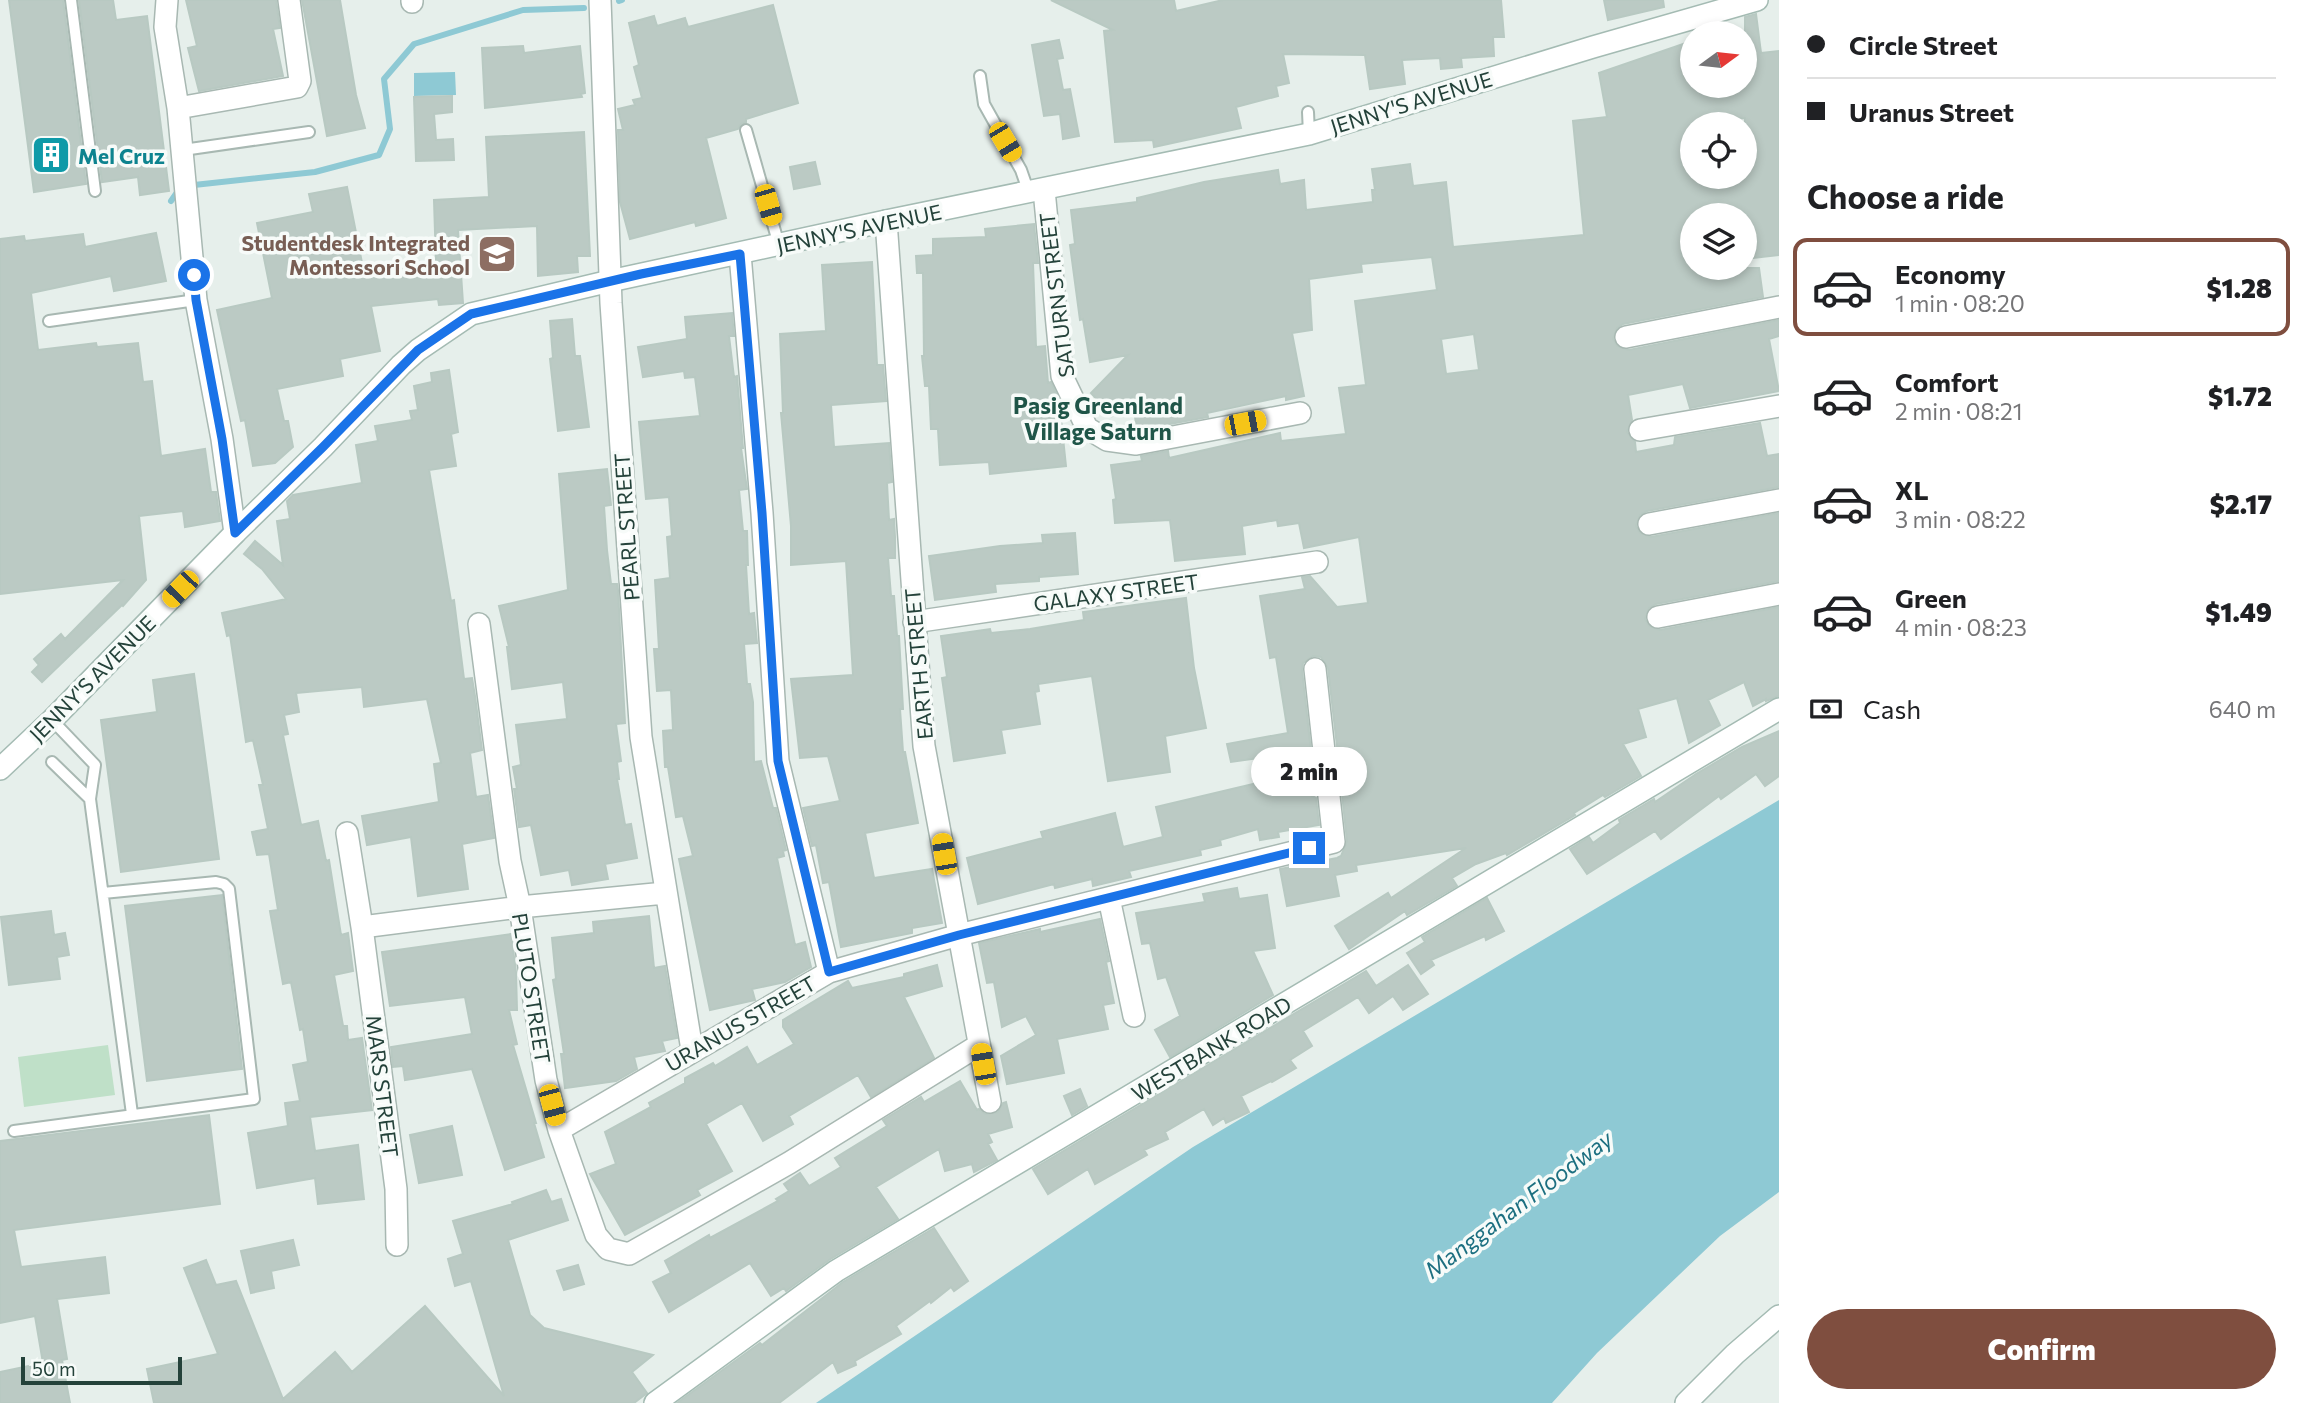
<!DOCTYPE html>
<meta charset="utf-8">
<style>
:root{--surface:#fff;--page:#f2f2f2;--text:#202124;--muted:#757577;--line:#e0e0e0;--accent:#7f4e3f}
body{margin:0;font-family:Commissioner,sans-serif;background:var(--page);color:var(--text);height:100vh;display:flex;flex-direction:column;font-size:26px;white-space:nowrap}
*{box-sizing:border-box;margin:0}
p{font-size:23px;color:var(--muted)}
.icon{flex:none;width:38px;height:38px;fill:none;stroke:currentColor;stroke-width:2;stroke-linecap:round;stroke-linejoin:round}
.map{position:relative;flex:1;overflow:hidden}
.details{display:flex;flex-direction:column;background:var(--surface);width:525px}
.details>*{flex:none}
.top-card{display:grid;align-content:center;height:154px;padding:0 28px;background:var(--surface)}
.needle{width:46px;rotate:75deg}
.controls{position:absolute;left:1680px;top:21px;display:grid;gap:14px}
.controls a{display:grid;place-items:center;width:77px;height:77px;border-radius:50%;background:var(--surface);box-shadow:0 4px 10px #0003;font-size:35px}
.scale{position:absolute;left:21px;bottom:18px;width:161px;box-sizing:border-box;padding-left:7px;border:4px solid #24423a;border-top:0;font-size:19px;line-height:24px;white-space:nowrap;color:#24423a;-webkit-text-stroke:5px #f7fbf9;paint-order:stroke}
.end{position:absolute;width:32px;height:32px;margin:-16px;border:9px solid #1a73e8;background:#fff;box-shadow:0 0 0 4px #fff}
.from{border-radius:50%}
.bubble{position:absolute;height:49px;border-radius:24px;background:var(--surface);box-shadow:0 4px 10px #0003;font-size:23px;font-weight:800;line-height:49px;text-align:center}
.car{position:absolute;width:21px;height:42px;margin:-21px -10px;border-radius:9px;box-shadow:0 0 5px 2px #0007;background:linear-gradient(#f5c518 24%,#345 0 40%,#f5c518 0 76%,#345 0 86%,#f5c518 0)}
.top-card b{display:flex;align-items:center;gap:24px;height:66px;font-size:26px}
.top-card b+b{border-top:2px solid var(--line)}
.top-card i{width:18px;height:18px;background:var(--text)}
ul{padding:0;list-style:none}
li{display:flex;align-items:center;gap:21px;height:98px;margin:0 14px 10px;padding:0 14px;border:4px solid transparent;border-radius:14px}
li div{flex:1}
li b{display:block;font-size:26px}
li em{font-style:normal;font-weight:800}
li.selected{border-color:var(--accent)}
li>.icon{width:63px;height:63px;stroke-width:1.5}
h2{padding:0 28px;font-size:32px;line-height:84px}
.pay{display:flex;align-items:center;gap:18px;height:77px;padding:0 28px;font-size:26px}
.pay p{margin-inline-start:auto}
.button{display:flex;gap:14px;margin-top:auto;padding:14px 28px}
.button a{flex:1;height:80px;border-radius:42px;background:var(--accent);color:#fff;font-size:28px;font-weight:800;line-height:80px;text-align:center}
main{display:flex;flex:1;min-height:0}
.map>svg:first-child{display:block}
</style>
<main>
<div class="map">
<svg width="1779" height="1403" viewBox="0 0 1779 1403">
<rect width="100%" height="100%" fill="#e6efeb"/>
<path fill="#bfe0c8" d="M108,1045l7,50 -91,12 -6,-50z"/>
<path fill="#8ec9d4" d="M455,72l1,23 -42,1v-23z
M1779,800v392l-59,44 -123,117 -45,50h-736l377,-256z"/>
<g fill="none" stroke-linecap="round" stroke-linejoin="round">
<path stroke="#8ec9d4" stroke-width="6" d="M619,1l3,-1
M194,185l121,-13 64,-17 11,-26 -6,-50 30,-35 109,-34 61,-2
M171,201l9,-13"/>
</g>
<path fill="#bbcac4" stroke="#b8c9c2" stroke-width="2" fill-rule="evenodd" d="M9,0h54l23,184 -52,8z
M79,0h34l3,20 31,-4 22,175 -29,4 -2,-18 -36,5z
M186,0h90l4,28 -7,1 10,47 -84,15 -11,-43 9,-2z
M302,0h38l16,95 9,33 -38,8z
M1051,0h123l2,11 47,-11h278l3,37h-11l1,19 -33,2 1,9 -21,2 -1,-11 -38,2 3,24 -35,5 -5,-34 -82,-1 6,29 -13,3 2,10 -42,11 5,21 -87,19 -1,-7 -38,2 -11,-111 9,-1z
M1604,0h59l1,7 -56,13z
M773,5l25,98 -52,16v3l-5,2 -3,5 -32,9 20,80 -30,8 -1,-4 -65,17 -10,-37 -2,-72h5l-5,-21 17,-4 -2,-5 9,-2 -8,-31 5,-2 -10,-42 25,-7 3,10 28,-8 3,9z
M1756,14l5,39 18,-2v204l-34,4v-44h-53v53h67l4,29 -140,27 -6,4 -4,11 4,7 12,4 150,-30v16l-10,3 10,52 -89,17 -7,-24 -55,11 4,25 -5,12 8,10 1,10 38,-7 1,-8 85,-14 7,33 12,-2v33l-132,24 -7,4 -4,11 4,7 11,4 128,-24v68l-123,23 -7,4 -4,11 4,7 11,4 119,-23v89l-13,5v-2l-13,7 -9,-24 -36,18 12,25 -31,18 -12,-45 -39,11 8,28 -23,7 18,32 -36,21 -2,-2 -29,18 1,2 -68,40 -1,-2 -30,11 -24,14 5,8 -50,29 -2,-4 -56,38 -14,-23 53,-33 3,5 75,-50 -110,17 1,6 -22,4 4,21 -52,10 -7,-37 57,-11 4,-2 6,-15 -5,-47 8,-1 -11,-47h-2l-9,-78 -7,-11 -8,-1 -10,7 -1,7 9,81 -5,1 6,44 4,2 3,27 -41,7 1,5 -19,3 -2,-11 -38,11 1,5 -21,5 1,5 -72,16 2,6 -38,9 -1,-7 -37,9 -1,-4 -76,20 -11,-46 76,-20 -2,-6 74,-19 8,34 40,-10 -7,-30 114,-27 -4,-23 -35,5 -4,-18 61,-11 -12,-76 -6,1 -10,-62 45,-7 -3,-12 8,-1 27,31 31,-4 -9,-66 -55,11 -5,-25 -21,3 -1,-6 -35,6 3,28 -70,7 -5,-41 -55,3 -2,-23 3,-1 -5,-34 31,-4 -1,-5 27,-5 1,7 111,-25 1,8 65,-7 -7,-46 27,-3 -11,-84 82,-11 -5,-33 -71,7 1,8 -53,7 3,51 -20,3 12,63 -18,4v-4l-79,17 1,4 -71,13 -5,-33 -20,19 -21,-23 37,-38 -38,7 -7,-43 -3,1 -10,-75 5,-1 -4,-34 66,-8v-4l67,-16 74,-12 2,14 24,-4 2,30 67,-8 -1,-12h3l-3,-21 38,-5 3,22 33,-4 7,65 131,-12 -11,-114 34,-4 -8,-44 93,-32v45h53v-69zM1745,118v59h-53v-53zM1474,334l5,36 -33,4 -5,-35z
M1059,40l4,18 -6,1 6,31 7,-1 9,47 -16,3 -3,-25 -16,2 -12,-71z
M523,46l1,7 56,-7 5,47 -4,1 1,3 -97,11 -3,-60z
M452,96v16l-18,2 2,26 17,-1 1,21 -38,1 -2,-64z
M584,132l6,124h-13l1,16 -40,4 -1,-50 -79,4 5,73 -24,2 -1,-6 -67,7 9,45 -40,8 3,17 -66,13 7,32h4l5,26 -18,16 -22,3 -8,-46 -4,1 -24,-111 55,-12 -15,-75 56,-11 -4,-18 38,-7 17,86 72,-8 -2,-65 55,-3 -3,-60z
M815,162l5,22 -26,5 -4,-22z
M1034,224l4,39h-5l3,84 9,-1 3,37 3,-1 8,18 7,66 -76,8 -1,-12 -49,3 -2,-36h-7l-2,-43h-4l-3,-30h2l-1,-83h-6l-1,-17 17,-1v-16l53,-2 -1,-8z
M156,233l10,48 -52,10 -3,-15 -80,17 7,57 58,-7 1,4 41,-4 5,39 9,-1 9,75 44,-7 6,43h5l4,29 -35,6 -2,-16 -44,5 7,64 -23,26 -1,-1 -80,77 -10,-10 7,-7 -5,-6 27,-25 4,5 58,-59 -123,14v-355l24,-3 1,5 58,-7 2,13z
M872,262l5,103h6l3,36 -55,4 3,42 55,-4 3,39 -5,1 2,37 5,-1 1,18v21h-7l3,38h3l3,40h2l4,73h-3l3,43h2l13,71 -53,10 9,45 58,-9 10,54 -30,5v5l-71,14 -12,-65 -6,1 -7,-38 -4,1 -9,-38 37,-7 -12,-45 -28,2 -9,-79 62,-4 -7,-114 -55,4v-39l-10,-113h2l-3,-79 46,-3 -4,-66z
M732,313l2,23h-5l5,41 3,-1 6,72h-2l6,41 -8,1 4,41h4l1,34h-2l3,49 5,-1 3,30 -13,1 3,40h3l3,18 1,60 7,-1 12,47h3l10,42 -3,1 1,5 -7,2 18,87 10,-3 6,25 -26,15 -33,7 3,11 -45,10 -31,-151 14,-3 -10,-40 -7,1 -8,-50h-3l-2,-36 10,-1 -2,-40 -14,1 -3,-42h5l-4,-69 15,-2 -3,-41 5,-1 -3,-39 -23,2 -7,-77 61,-6 -5,-39 -10,1 -1,-7 -41,6 -5,-30 49,-8 -2,-22z
M572,319l3,37h5l9,71 -31,4 -8,-72 3,-1 -3,-37z
M449,370l9,62 -7,2 5,32 -27,4 22,131 3,-1 10,79 8,-1 3,18 7,54 -12,3 6,44 12,-2 6,43 -32,6 6,45 -50,7 -7,-59 -44,8 -5,-29 77,-14 -5,-38 7,-1 -14,-64 -63,8 -2,-20 -66,6 3,19 -15,3 4,19 -5,1 18,90 17,-4 8,40 3,-1 12,75 7,-2 5,38 -19,4 9,51h4l1,14 14,-2 10,72 -62,7 5,34 43,-6 6,54 -46,5 -3,-26 -58,10 -9,-55 40,-7 -3,-23 15,-2 -7,-36 15,-3 -5,-33 -3,1 -9,-48 -8,2 -13,-73 8,-1 -9,-56 -12,1 -5,-23 16,-3 -9,-44h4l-10,-45 -7,2 -16,-107 -3,1 -5,-23 64,-14 -24,-30 -18,-15 11,-13 28,24 -6,-44 13,-2 -3,-18 6,-6 69,-12 -6,-38 22,-4 -3,-15 37,-6 -2,-9 8,-1 -4,-24 18,-4 -1,-9z
M607,469l4,36 -7,1 3,44 4,34h6l1,6 7,133 -9,1 5,37 -4,1 2,17h-2l8,46 6,-1 6,34 -32,6 3,15 -36,6 -3,-15 -28,5 -10,-50 -12,2 -5,-38h3l-4,-22 8,-2 -5,-40 51,-6 -4,-37 -51,7 -5,-42h2l-10,-41 69,-16 -9,-116z
M1075,533l3,41 -39,3v4l-44,3 1,8 -61,8 -6,-44 71,-10 43,-3 -1,-8z
M1186,598l8,70 12,60 -41,8 5,36 -62,9 -16,-105 -54,8 1,7 -4,1 5,32 -39,6 4,23 -51,8 -12,-83 5,-1 -6,-41 49,-7 1,4 39,-4 54,-9 -1,-8z
M194,674l25,185 -98,13 -20,-152 56,-8 -4,-32z
M1779,731v45l-14,10 -9,-12 -35,25 -2,-3 -58,43 -6,-8 -68,43 -17,-25 19,-12 4,6 27,-20 -1,-3 35,-21 1,3 41,-28 46,-27z
M1237,888l2,11 28,-4 8,53 -22,3 20,44 -103,62 -15,-27 25,-14 -14,-39 -8,2 -8,-36 -8,1 -6,-31 69,-11 -2,-8z
M222,895l20,174 -95,12 -22,-175z
M1487,898l17,33 -18,9 -1,-4 -54,24 3,5 -13,9 -14,-21 18,-11 -3,-5z
M51,911l3,24 11,-2 4,22 -12,2 3,22 -51,6 -8,-68z
M649,916l5,52 11,-2 12,72 -15,3 3,10 -31,6 3,12 -21,12 -51,7 -4,-34h3l-11,-74 3,-1 -4,-41 42,-5 -1,-11z
M1100,919l9,42 -3,1 8,41 -11,2 5,24 -51,10 7,34 -57,11 -6,-28 35,-21 -10,-19 -24,11 -8,-45 -7,1 -8,-40 61,-14v3z
M511,934l5,38 1,38h-8l8,34 -4,1 23,78h-2l10,34 -39,13 -33,-101 -67,11 -2,-14 -10,1 -2,-20 81,-13 -7,-37 -75,9 -8,-54z
M937,965l5,21 -38,11 30,61 -63,39 -13,-22 -69,41 4,8 -30,17 -21,-38 -36,21 26,47 -35,19 3,5 -75,40 -35,-61 26,-10 -11,-32 46,-25 -2,-4 36,-20v-5l28,-15 2,3 32,-19 10,18 37,-21 -11,-17v-7l65,-39 4,7 52,-11v-3z
M1408,965l20,29 -25,16 -10,-14 -24,17 -11,-16 -55,34 9,15 -22,14 6,8 -24,14 -1,-1 -30,15 8,16 -23,11 -2,-5 -11,7 -9,-16 -39,23 3,7 -24,11 3,5 -52,29 -7,-15 -40,25 -15,-25 333,-198 10,15z
M960,1081l17,29 2,-1 6,5 13,-2 5,-9 3,-1 6,25 -24,7 4,8 -4,2 9,16 -23,12 -2,-8 -27,7 -6,-22 -63,38 22,32 -69,41 -43,31 -2,-3 -13,8 -21,-33 -81,49 -16,-30 18,-9 -6,-12 44,-26 1,3 68,-37 -2,-2 13,-8 -5,-7 16,-11 9,13 32,-19 -6,-9 52,-32 -4,-6 38,-23 3,5z
M1080,1089l7,17 -15,9 -8,-19z
M209,1115l11,89 -206,26 7,37 84,-10 4,36 -52,6 10,60 -5,1 8,43h-70v-31l43,-9 -8,-47 -35,7v-182z
M452,1126l10,49 -43,8 -9,-48z
M546,1190l5,12 10,-3 7,21 -60,20 22,75 14,13 109,27 -21,17 15,21 -13,10h-480l-7,-34 71,-15 -34,-86 22,-8 10,25 20,-4 47,118 52,-47 17,20 73,-66 79,90 -33,-115 -16,5 -7,-27 15,-5 -10,-33 60,-17 -1,-2z
M934,1228l34,53 -14,10 -3,-4 -20,16 -1,-2 -34,25 5,8 -46,27 1,4 -18,8 -5,-11 -54,41h-102l83,-60 2,2 81,-63z
M293,1240l6,25 -28,6 3,17 -23,5 -10,-42z
M578,1265l6,19 -20,6 -7,-19z"/>
<g fill="none" stroke-linecap="round" stroke-linejoin="round">
<g stroke="#a8b8b2" stroke-width="14">
<path id="lane" d="M71,0l24,191
M980,76l4,28 37,66 8,23
M1308,112l1,22
M746,130l33,115
M183,150l126,-18
M49,321l147,-21
M52,720l43,45 -5,34 42,315
M52,762l38,37
M14,1131l240,-32 -25,-210 -5,-5 -8,-2 -113,11"/>
</g>
<g stroke="#a8b8b2" stroke-width="24">
<path id="street" d="M167,0l-2,27 13,81
M412,0v2
M600,0l11,303 30,434 51,313
M1044,190l18,186 25,52 20,12 29,4 164,-31
M886,221l38,525 66,356
M740,254l22,259 16,248 51,211
M1626,337l153,-30
M1640,430l139,-24
M1649,524l130,-24
M235,533l-13,-94 -26,-139 -18,-192 119,-21 3,-6 -11,-81
M1658,617l121,-23
M914,622l403,-60
M479,624l31,237 10,46 26,173 13,50 37,105 12,14 21,5 160,-91 190,-118
M347,833l15,94 34,262 1,56
M1109,898l25,118
M362,927l158,-20 145,-14
M559,1130l270,-158 130,-37 375,-93 -19,-173"/>
</g>
<g stroke="#a4bbb3" stroke-width="24">
<path id="secondary" d="M0,769l52,-49 183,-187 88,-86 78,-82 17,-15 53,-36 139,-33 276,-60 423,-87 284,-87 164,-47
M655,1403l181,-132 943,-562
M1686,1403l49,-49 44,-38"/>
</g>
<use href="#lane" stroke="#fff" stroke-width="10"/>
<use href="#street" stroke="#fff" stroke-width="21"/>
<use href="#secondary" stroke="#fff" stroke-width="21"/>
</g>
<g fill="none" stroke-linecap="round" stroke-linejoin="round">
<path stroke="#1a73e8" stroke-width="9" d="M194,275l2,25 26,139 13,94 88,-86 95,-97 53,-36 170,-40 99,-20 22,259 16,248 51,211 130,-37 350,-87"/>
</g>
<defs>
<g id="building-square" transform="scale(2.0125)"><rect x="-9" y="-9" width="18" height="18" rx="4" fill="#0f9aa8" stroke="#f7fbf9"/><path d="M-4-6H4V6H1V3H-1V6H-4ZM-2.5-4.3h1.7v1.8h-1.7ZM.8-4.3h1.7v1.8H.8ZM-2.5-1h1.7V.8h-1.7ZM.8-1h1.7V.8H.8Z" fill="#fff"/></g>
<g id="school-square" transform="scale(2.0125)"><rect x="-9" y="-9" width="18" height="18" rx="4" fill="#8d6e63" stroke="#f7fbf9"/><path d="M0-5L7-2L0 1L-7-2ZM-4 1L0 2.5L4 1V4Q0 6-4 4Z" fill="#fff"/></g>
</defs>
<g fill-rule="evenodd">
<use href="#building-square" x="51" y="155"/>
<use href="#school-square" x="497" y="254"/>
</g>
<g text-anchor="middle" dominant-baseline="central" stroke-width="7" stroke-linejoin="round" paint-order="stroke">
<g font-size="21" fill="#24423a" stroke="#f7fbf9">
<text transform="translate(1411 102) rotate(-17)">JENNY'S AVENUE</text>
<text transform="translate(859 228) rotate(-12)">JENNY'S AVENUE</text>
<text transform="translate(1056 295) rotate(-97)">SATURN STREET</text>
<text transform="translate(626 527) rotate(-94)">PEARL STREET</text>
<text transform="translate(1116 592) rotate(-8)">GALAXY STREET</text>
<text transform="translate(918 664) rotate(-95)">EARTH STREET</text>
<text transform="translate(92 678) rotate(-45)">JENNY'S AVENUE</text>
<text transform="translate(532 988) rotate(81)">PLUTO STREET</text>
<text transform="translate(740 1023) rotate(-30)">URANUS STREET</text>
<text transform="translate(1211 1048) rotate(-31)">WESTBANK ROAD</text>
<text transform="translate(383 1086) rotate(83)">MARS STREET</text>
</g>
<g font-size="21" font-weight="bold" fill="#0d838f" stroke="#f7fbf9" text-anchor="start">
<text x="78" y="155">Mel Cruz</text>
</g>
<g font-size="21" font-weight="bold" fill="#785e54" stroke="#f7fbf9" text-anchor="end">
<text x="470" y="242">Studentdesk Integrated<tspan x="470" dy="24">Montessori School</tspan></text>
</g>
<g font-size="23" font-weight="bold" fill="#1f5548" stroke="#f7fbf9">
<text x="1098" y="405">Pasig Greenland<tspan x="1098" dy="26">Village Saturn</tspan></text>
</g>
<g font-size="23" font-style="italic" fill="#1c6f80" stroke="#f7fbf9">
<text transform="translate(1518 1204) rotate(-37)">Manggahan Floodway</text>
</g>
</g>
</svg>
<div class="controls">
<a><svg class="needle" viewBox="-14 -14 28 28"><path d="M0-13l5 13h-10z" fill="#e53935"/><path d="M0 13l5-13h-10z" fill="#757577"/></svg></a>
<a><svg class="icon" aria-label="locate" viewBox="0 0 24 24"><circle cx="12" cy="12" r="6"/><path d="M12 2v4M12 18v4M2 12h4M18 12h4"/></svg></a>
<a><svg class="icon" aria-label="layers" viewBox="0 0 24 24"><path d="M12 4l9 5-9 5-9-5zM3 14l9 5 9-5"/></svg></a>
</div>
<div class="scale">50 m</div>
<i class="end from" style="left:194px;top:275px"></i>
<i class="end" style="left:1309px;top:848px"></i>
<div class="bubble" style="left:1251px;top:747px;width:116px">2 min</div>
<i class="car" style="left:1005px;top:142px;rotate:149deg"></i>
<i class="car" style="left:768px;top:205px;rotate:164deg"></i>
<i class="car" style="left:1245px;top:423px;rotate:79deg"></i>
<i class="car" style="left:180px;top:589px;rotate:224deg"></i>
<i class="car" style="left:944px;top:854px;rotate:350deg"></i>
<i class="car" style="left:983px;top:1064px;rotate:350deg"></i>
<i class="car" style="left:552px;top:1105px;rotate:165deg"></i>
</div>
<section class="details">
<div class="top-card">
<b><i class="from"></i>Circle Street</b>
<b><i></i>Uranus Street</b>
</div>
<h2>Choose a ride</h2>
<ul>
<li class="selected"><svg class="icon" aria-label="car" viewBox="0 0 24 24"><path d="M5 17H2v-5l4-1 3-4h7l3 4 3 1v5h-3M9 17h6M6 11h13"/><circle cx="7" cy="17" r="2"/><circle cx="17" cy="17" r="2"/></svg><div><b>Economy</b><p>1 min · 08:20</p></div><em>$1.28</em></li>
<li><svg class="icon" aria-label="car" viewBox="0 0 24 24"><path d="M5 17H2v-5l4-1 3-4h7l3 4 3 1v5h-3M9 17h6M6 11h13"/><circle cx="7" cy="17" r="2"/><circle cx="17" cy="17" r="2"/></svg><div><b>Comfort</b><p>2 min · 08:21</p></div><em>$1.72</em></li>
<li><svg class="icon" aria-label="car" viewBox="0 0 24 24"><path d="M5 17H2v-5l4-1 3-4h7l3 4 3 1v5h-3M9 17h6M6 11h13"/><circle cx="7" cy="17" r="2"/><circle cx="17" cy="17" r="2"/></svg><div><b>XL</b><p>3 min · 08:22</p></div><em>$2.17</em></li>
<li><svg class="icon" aria-label="car" viewBox="0 0 24 24"><path d="M5 17H2v-5l4-1 3-4h7l3 4 3 1v5h-3M9 17h6M6 11h13"/><circle cx="7" cy="17" r="2"/><circle cx="17" cy="17" r="2"/></svg><div><b>Green</b><p>4 min · 08:23</p></div><em>$1.49</em></li>
</ul>
<div class="pay"><svg class="icon" aria-label="cash" viewBox="0 0 24 24"><path d="M3 7h18v10H3z"/><circle cx="12" cy="12" r="2"/></svg>Cash<p>640 m</p></div>
<div class="button"><a>Confirm</a></div>
</section>
</main>
